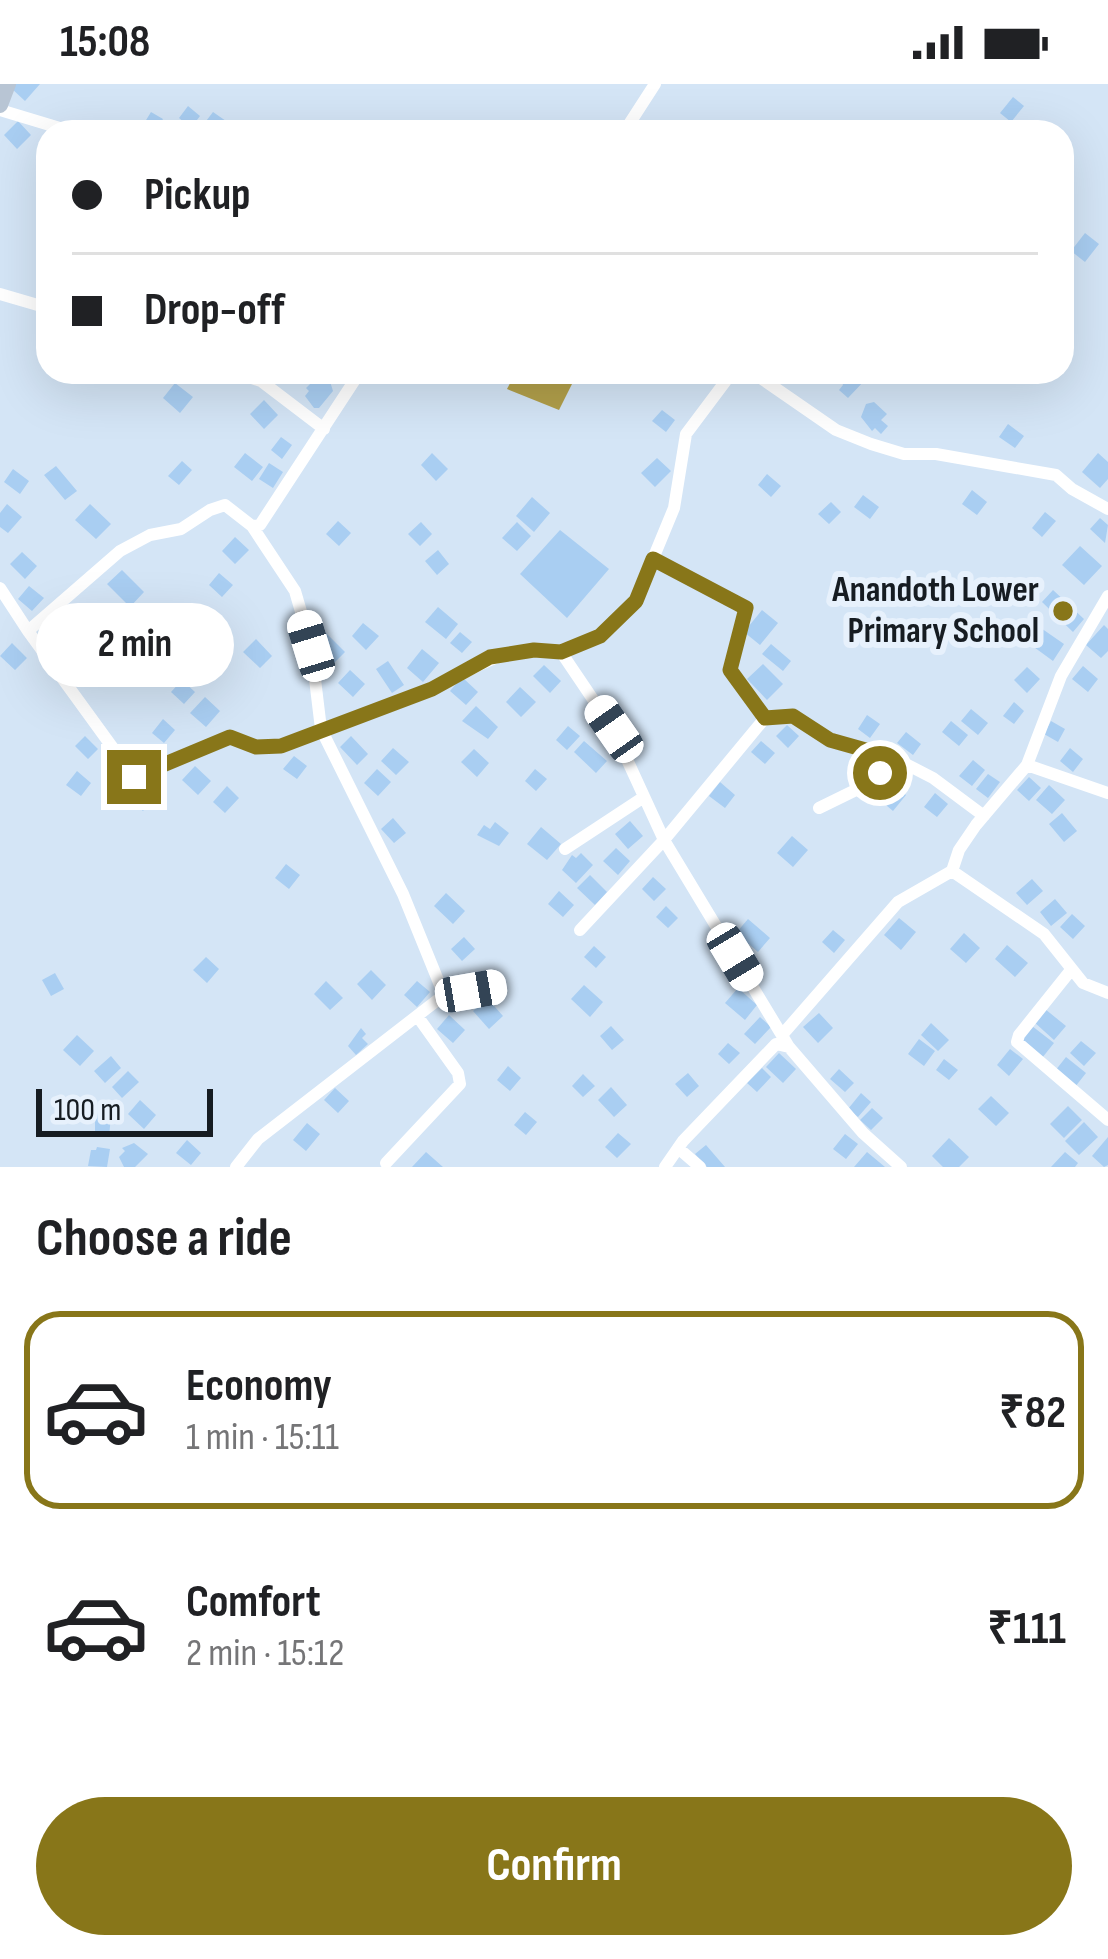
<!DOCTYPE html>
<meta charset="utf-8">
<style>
:root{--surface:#fff;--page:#f6f6f6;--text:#202124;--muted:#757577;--line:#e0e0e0;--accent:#887619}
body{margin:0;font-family:"Sofia Sans Condensed",sans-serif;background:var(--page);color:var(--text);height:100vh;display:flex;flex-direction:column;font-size:45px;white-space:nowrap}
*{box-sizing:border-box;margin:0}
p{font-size:39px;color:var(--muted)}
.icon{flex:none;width:66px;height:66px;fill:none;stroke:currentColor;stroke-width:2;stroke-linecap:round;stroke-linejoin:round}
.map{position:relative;height:1083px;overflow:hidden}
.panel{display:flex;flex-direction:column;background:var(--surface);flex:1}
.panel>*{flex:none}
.banner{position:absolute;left:36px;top:36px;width:1038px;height:264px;border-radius:36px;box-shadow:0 12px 48px #0002;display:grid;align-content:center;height:264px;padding:0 36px;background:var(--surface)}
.scale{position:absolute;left:36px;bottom:30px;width:177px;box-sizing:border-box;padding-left:12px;border:6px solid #161c22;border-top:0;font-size:33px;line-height:42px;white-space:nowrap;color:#161c22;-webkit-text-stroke:9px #e7f1fc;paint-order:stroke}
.end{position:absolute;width:54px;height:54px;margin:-27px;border:15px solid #887619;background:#fff;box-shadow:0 0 0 6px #fff}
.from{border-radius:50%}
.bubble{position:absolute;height:84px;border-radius:42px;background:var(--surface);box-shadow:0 12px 48px #0002;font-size:39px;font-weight:700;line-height:84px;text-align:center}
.car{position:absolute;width:36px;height:72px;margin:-36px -18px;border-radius:15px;box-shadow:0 0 9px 3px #0007;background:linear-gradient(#fff 24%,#345 0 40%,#fff 0 76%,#345 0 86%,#fff 0)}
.banner b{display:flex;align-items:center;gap:42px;height:114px;font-size:45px}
.banner b+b{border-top:3px solid var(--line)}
.banner i{width:30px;height:30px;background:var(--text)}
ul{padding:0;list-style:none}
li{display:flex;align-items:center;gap:36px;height:198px;margin:0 24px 18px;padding:0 12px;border:6px solid transparent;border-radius:36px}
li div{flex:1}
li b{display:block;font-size:45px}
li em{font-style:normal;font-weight:700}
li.current{border-color:var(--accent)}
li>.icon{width:108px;height:108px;stroke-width:1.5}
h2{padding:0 36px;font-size:54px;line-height:144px}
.button{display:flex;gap:24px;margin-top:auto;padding:24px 36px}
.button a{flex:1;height:138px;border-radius:72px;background:var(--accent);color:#fff;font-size:48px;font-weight:700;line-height:138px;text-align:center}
.status{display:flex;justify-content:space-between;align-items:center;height:84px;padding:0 60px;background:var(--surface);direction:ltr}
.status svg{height:33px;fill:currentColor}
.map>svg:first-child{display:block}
</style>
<div class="status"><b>15:08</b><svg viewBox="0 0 49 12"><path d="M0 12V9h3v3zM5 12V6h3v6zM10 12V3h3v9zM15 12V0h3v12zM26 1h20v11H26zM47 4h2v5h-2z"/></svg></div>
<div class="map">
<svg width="1108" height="1083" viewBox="0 0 1108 1083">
<rect width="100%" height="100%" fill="#d4e5f6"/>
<path fill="#b19f4a" d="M516,288h49l11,4 -17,34 -52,-21z"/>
<path fill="#a9cef2" d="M14,0h26l-15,17 -14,-13z
M1013,13l11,9 -13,16 -11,-9z
M188,22l12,10 -9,12 -12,-10z
M151,28l12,7 -8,13h-11l-4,-2z
M213,28l13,9 -8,11h-15l-3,-3z
M18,37l13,14 -14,14 -13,-14z
M1085,149l14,11 -14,18 -14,-11z
M838,288h19l8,8 -17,18 -9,-8 4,-5z
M328,291l5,16 -14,17h-5l-9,-12 4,-5 -3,-3 9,-9 6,5z
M175,299l18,14 -13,16 -17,-15z
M264,316l14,15 -14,14 -14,-15z
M874,318l13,12 -6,6 7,6 -7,8 -6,-6 -3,3 -11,-14 5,-13z
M662,326l13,10 -9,12 -14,-11z
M1008,340l16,12 -9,12 -16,-11z
M281,353l11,8 -10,14 -11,-9z
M245,369l18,14 -11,14 -18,-14z
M432,369l16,16 -12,12 -15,-16z
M1098,369l10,9v17l-8,9 -18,-16z
M657,374l14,13 -16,16 -14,-14z
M182,377l10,9 -13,15 -11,-9z
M269,379l14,9 -10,16 -14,-9z
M56,382l21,25 -12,9 -21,-25z
M13,385l16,12 -9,13 -16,-12z
M767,390l14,12 -10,11 -13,-12z
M972,406l15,12 -10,13 -15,-11z
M863,411l16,12 -9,12 -16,-12z
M532,413l18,16 -16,19 -18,-16z
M831,418l10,10 -12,12 -11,-10z
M7,420l15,13 -14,16 -8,-6v-14z
M90,420l21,20 -15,15 -21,-19z
M1045,428l11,9 -14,16 -10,-9z
M1100,434l8,7 -3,18 -15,-14z
M338,437l13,12 -12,13 -13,-12z
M421,438l11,12 -12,12 -12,-12z
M517,438l14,14 -14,15 -15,-13z
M560,446l49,39 -42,49 -47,-44z
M235,453l14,13 -14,14 -13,-13z
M1080,462l22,20 -18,19 -22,-20z
M438,466l11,14 -12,11 -12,-14z
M22,468l15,14 -12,13 -15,-15z
M122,486l22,22 -14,15 -23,-23z
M219,489l14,12 -11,12 -13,-12z
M29,502l15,12 -12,13 -14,-12z
M1053,506l31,29 -11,13 -31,-30z
M438,523l20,17 -12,15 -21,-17z
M762,526l16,13 -18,22 -16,-13z
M859,529l15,15 -10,10 -15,-15z
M56,538l18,18 -17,17 -18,-17z
M363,539l16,13 -13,14 -14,-14z
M1104,541l4,4v22l-7,7 -15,-13z
M1038,542l26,18 -11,17 -26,-19z
M460,548l12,10 -10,11 -12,-10z
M326,549l19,19 -14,14 -19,-19z
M256,555l16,17 -12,12 -17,-16z
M12,559l15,15 -12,12 -15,-14z
M771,560l20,17 -8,10 -21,-17z
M422,565l17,14 -16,19 -16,-14z
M81,570l20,18 -13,14 -20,-18z
M164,571l12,11 -14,16 -13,-11z
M388,577l16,24 -12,8 -16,-24z
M763,580l20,20 -16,16 -20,-21z
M544,581l17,16 -11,12 -17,-17z
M1083,582l15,13 -10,13 -16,-13z
M1027,583l13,12 -13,14 -13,-13z
M350,586l15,14 -12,13 -15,-14z
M462,593l16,15 -12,13 -16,-14z
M182,596l13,12 -11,12 -13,-12z
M520,603l16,15 -15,15 -15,-15z
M205,613l15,14 -14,16 -16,-14z
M1014,618l10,9 -10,13 -11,-8z
M476,622l22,21 -10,12 -26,-18z
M971,625l17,14 -10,12 -17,-14z
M867,631l13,9 -10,14 -12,-9z
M163,635l12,11 -11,13 -12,-10z
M951,637l17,14 -9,11 -17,-14z
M1051,637l14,8 -7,13 -14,-8z
M787,641l12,11 -11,12 -12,-12z
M568,642l12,10 -13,14 -11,-10z
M906,648l15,12 -8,11 -16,-12z
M85,652l13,13 -10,10 -13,-13z
M351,652l17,18 -11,11 -17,-18z
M584,657l23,20 -11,12 -22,-21z
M761,657l14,12 -10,11 -14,-12z
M393,664l16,14 -13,13 -15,-14z
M1070,664l13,11 -10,13 -13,-11z
M474,665l15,14 -12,14 -16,-15z
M294,672l13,10 -10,13 -14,-10z
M973,676l12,10 -13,16 -13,-10z
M195,682l16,15 -13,14 -16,-15z
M377,685l14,13 -13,14 -14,-13z
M535,685l12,10 -11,12 -11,-10z
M77,687l14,12 -10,13 -15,-11z
M988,690l12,8 -12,16 -12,-9z
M1029,693l12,11 -12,13 -12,-11z
M720,698l15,13 -10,13 -16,-12z
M893,700l13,11 -13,16 -13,-11z
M1049,701l16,15 -13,14 -16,-14z
M227,702l12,12 -14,15 -12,-11z
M142,705l11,10 -10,12 -11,-10z
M935,709l13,11 -11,13 -13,-10z
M1062,729l15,18 -13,11 -15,-18z
M393,734l13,15 -12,10 -13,-14z
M630,737l13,15 -15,13 -13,-15z
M495,738l14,11 -10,13 -22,-11 7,-10 6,4z
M541,743l20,17 -14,16 -20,-16z
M792,752l16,14 -15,17 -16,-14z
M616,764l14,13 -12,14 -15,-14z
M581,769l12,12 -17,18 -14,-13 10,-15 4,3z
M286,780l14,11 -11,14 -14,-11z
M590,791l17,17 -12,13 -18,-17z
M653,793l13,12 -12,12 -12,-12z
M1032,795l11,12 -16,14 -11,-12z
M559,807l15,14 -11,12 -15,-13z
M446,809l19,18 -12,13 -19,-18z
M1055,815l12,14 -16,13 -11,-14z
M666,822l12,12 -10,10 -12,-11z
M1072,830l13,12 -12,13 -13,-12z
M899,834l17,14 -15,18 -17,-15z
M748,835l22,19 -12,14 -22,-19z
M833,846l12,10 -11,13 -12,-11z
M964,849l16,15 -14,15 -16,-14z
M464,853l11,12 -13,12 -11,-12z
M1007,861l21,18 -13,14 -20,-18z
M594,862l12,11 -10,11 -12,-11z
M206,873l13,12 -12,14 -14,-13z
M371,886l15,15 -14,15 -15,-16z
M55,889l9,16 -13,7 -9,-16z
M326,897l17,17 -13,12 -16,-16z
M417,897l13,11 -13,15 -13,-12z
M584,901l19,17 -13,15 -19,-18z
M738,904l19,17 -12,15 -20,-17z
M487,914l16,18 -14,13 -16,-18z
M1045,925l21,17 -12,14 -20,-18z
M819,929l14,15 -15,15 -15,-16z
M449,931l16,15 -12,13 -16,-14z
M760,933l11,10 -16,17 -11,-10z
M931,939l18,17 -11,11 -17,-16z
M611,942l13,14 -12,10 -12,-14z
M1032,942l22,17 -12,15 -21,-17z
M361,944l5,6 -4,4 6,6 -12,11 -8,-9z
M77,951l17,16 -14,15 -17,-16z
M919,955l16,12 -11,15 -16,-12z
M1081,957l15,12 -12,13 -14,-13z
M728,959l12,10 -11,11 -11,-10z
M1010,965l13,10 -14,17 -12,-11z
M779,969l17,16 -13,14 -17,-16z
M111,972l10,12 -16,15 -11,-12z
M1066,973l20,16 -11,14 -20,-16z
M944,975l14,11 -9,10 -13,-10z
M508,982l13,12 -11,13 -13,-11z
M762,984l9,9 -14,15 -10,-9z
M839,985l15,14 -9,9 -15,-13z
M128,987l11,11 -17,16 -10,-11z
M688,989l11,13 -12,11 -12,-13z
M583,990l12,12 -12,11 -11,-11z
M611,1003l16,18 -13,12 -16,-17z
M335,1004l14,13 -11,12 -14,-13z
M861,1009l10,9 -13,15 -10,-8z
M991,1012l18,17 -13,13 -18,-17z
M140,1016l16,15 -12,14 -16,-15z
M1068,1022l14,14 -18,18 -14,-14z
M872,1024l11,10 -12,12 -11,-10z
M525,1028l12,10 -11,13 -12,-10z
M95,1029l16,2 -2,22 -14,-1z
M1084,1038l14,15 -19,18 -14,-14z
M307,1039l13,11 -14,17 -13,-11z
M618,1049l13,11 -14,14 -12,-11z
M845,1050l13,10 -12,15 -13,-10z
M1108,1053v28l-4,2 -12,-11z
M949,1054l20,19 -10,10h-16l-11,-11z
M187,1056l14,13 -10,12 -15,-12z
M134,1059l14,11 -13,13h-11l-5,-10 6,-6 -3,-3z
M706,1061l19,22h-18l-12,-13z
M97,1063l13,2 -3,18 -19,-1 3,-16h5z
M426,1068l17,15h-31z
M867,1068l18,15h-31z
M1065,1068l13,11 -3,4h-24z"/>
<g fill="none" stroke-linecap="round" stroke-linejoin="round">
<path stroke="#fff" stroke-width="12" d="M0,26l73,22
M624,48l31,-48
M0,210l48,14
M234,288l27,9 63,48
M752,288l84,58 35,14 33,10h32l120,21 16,14 36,20
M252,442l8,-1 100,-153
M653,475l92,49 -16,62 36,48 -101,122 125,207
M0,504l28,43 92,-80 30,-16 31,-6 29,-19 15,-5 27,21 43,65 16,55 10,83 82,165 41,101
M1108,512l-47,80 -34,89 -51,60 -17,25 -7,21 92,63 39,49 25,10
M28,547l106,146 96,-40 26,10 26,-1c48,-21 100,-35 148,-56 57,-26 62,-43 131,-38l52,77 51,111 -84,90
M561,568l39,-16 36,-36 38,-92 12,-74 39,-52 3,-10
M765,634l28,-2 37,24 64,18
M1027,681l81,28
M819,724l47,-23 28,-27 39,20 51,38
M565,765l79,-52
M1071,886l-52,65 -2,7 91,78
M782,951l116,-133 54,-31
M678,1064l22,19
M386,1079l74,-79 -2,-11 -40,-56
M236,1083l22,-28 186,-144 54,-9
M665,1083l18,-26 93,-97 13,3 74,86 38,34"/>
<path stroke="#b8c5d4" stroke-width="16" d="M0,21l8,-21"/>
</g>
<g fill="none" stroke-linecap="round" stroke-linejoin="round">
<path stroke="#887619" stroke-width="15" d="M134,693l96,-40 26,10 25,-1 151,-57 58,-32 44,-7 27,2 39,-16 36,-35 17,-42 93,49 -16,62 35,48 28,-2 37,24 64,18 -14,15"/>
</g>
<circle fill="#887619" stroke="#e7f1fc" stroke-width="4.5" cx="1063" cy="527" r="12"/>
<g text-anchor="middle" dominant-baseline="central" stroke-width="12" stroke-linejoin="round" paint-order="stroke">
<g font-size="36" font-weight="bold" fill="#161c22" stroke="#e7f1fc" text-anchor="end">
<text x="1039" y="506">Anandoth Lower<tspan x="1039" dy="41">Primary School</tspan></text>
</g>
</g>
</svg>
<div class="scale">100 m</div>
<i class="end from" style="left:880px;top:689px"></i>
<i class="end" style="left:134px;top:693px"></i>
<div class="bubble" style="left:36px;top:519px;width:198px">2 min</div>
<i class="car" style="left:311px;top:562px;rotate:343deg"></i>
<i class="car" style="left:614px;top:645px;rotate:325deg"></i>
<i class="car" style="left:735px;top:873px;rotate:149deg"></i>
<i class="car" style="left:471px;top:907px;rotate:80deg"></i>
<div class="banner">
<b><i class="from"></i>Pickup</b>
<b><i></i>Drop-off</b>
</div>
</div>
<section class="panel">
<h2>Choose a ride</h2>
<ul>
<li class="current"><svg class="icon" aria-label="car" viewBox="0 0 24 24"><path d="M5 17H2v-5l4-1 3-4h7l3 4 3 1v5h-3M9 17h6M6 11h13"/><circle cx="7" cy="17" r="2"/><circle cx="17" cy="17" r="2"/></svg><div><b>Economy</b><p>1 min · 15:11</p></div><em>₹82</em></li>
<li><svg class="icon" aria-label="car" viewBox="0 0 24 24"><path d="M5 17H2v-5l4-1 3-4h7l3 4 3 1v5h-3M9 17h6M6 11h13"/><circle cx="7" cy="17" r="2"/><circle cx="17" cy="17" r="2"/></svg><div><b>Comfort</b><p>2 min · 15:12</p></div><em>₹111</em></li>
</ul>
<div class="button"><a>Confirm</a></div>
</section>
